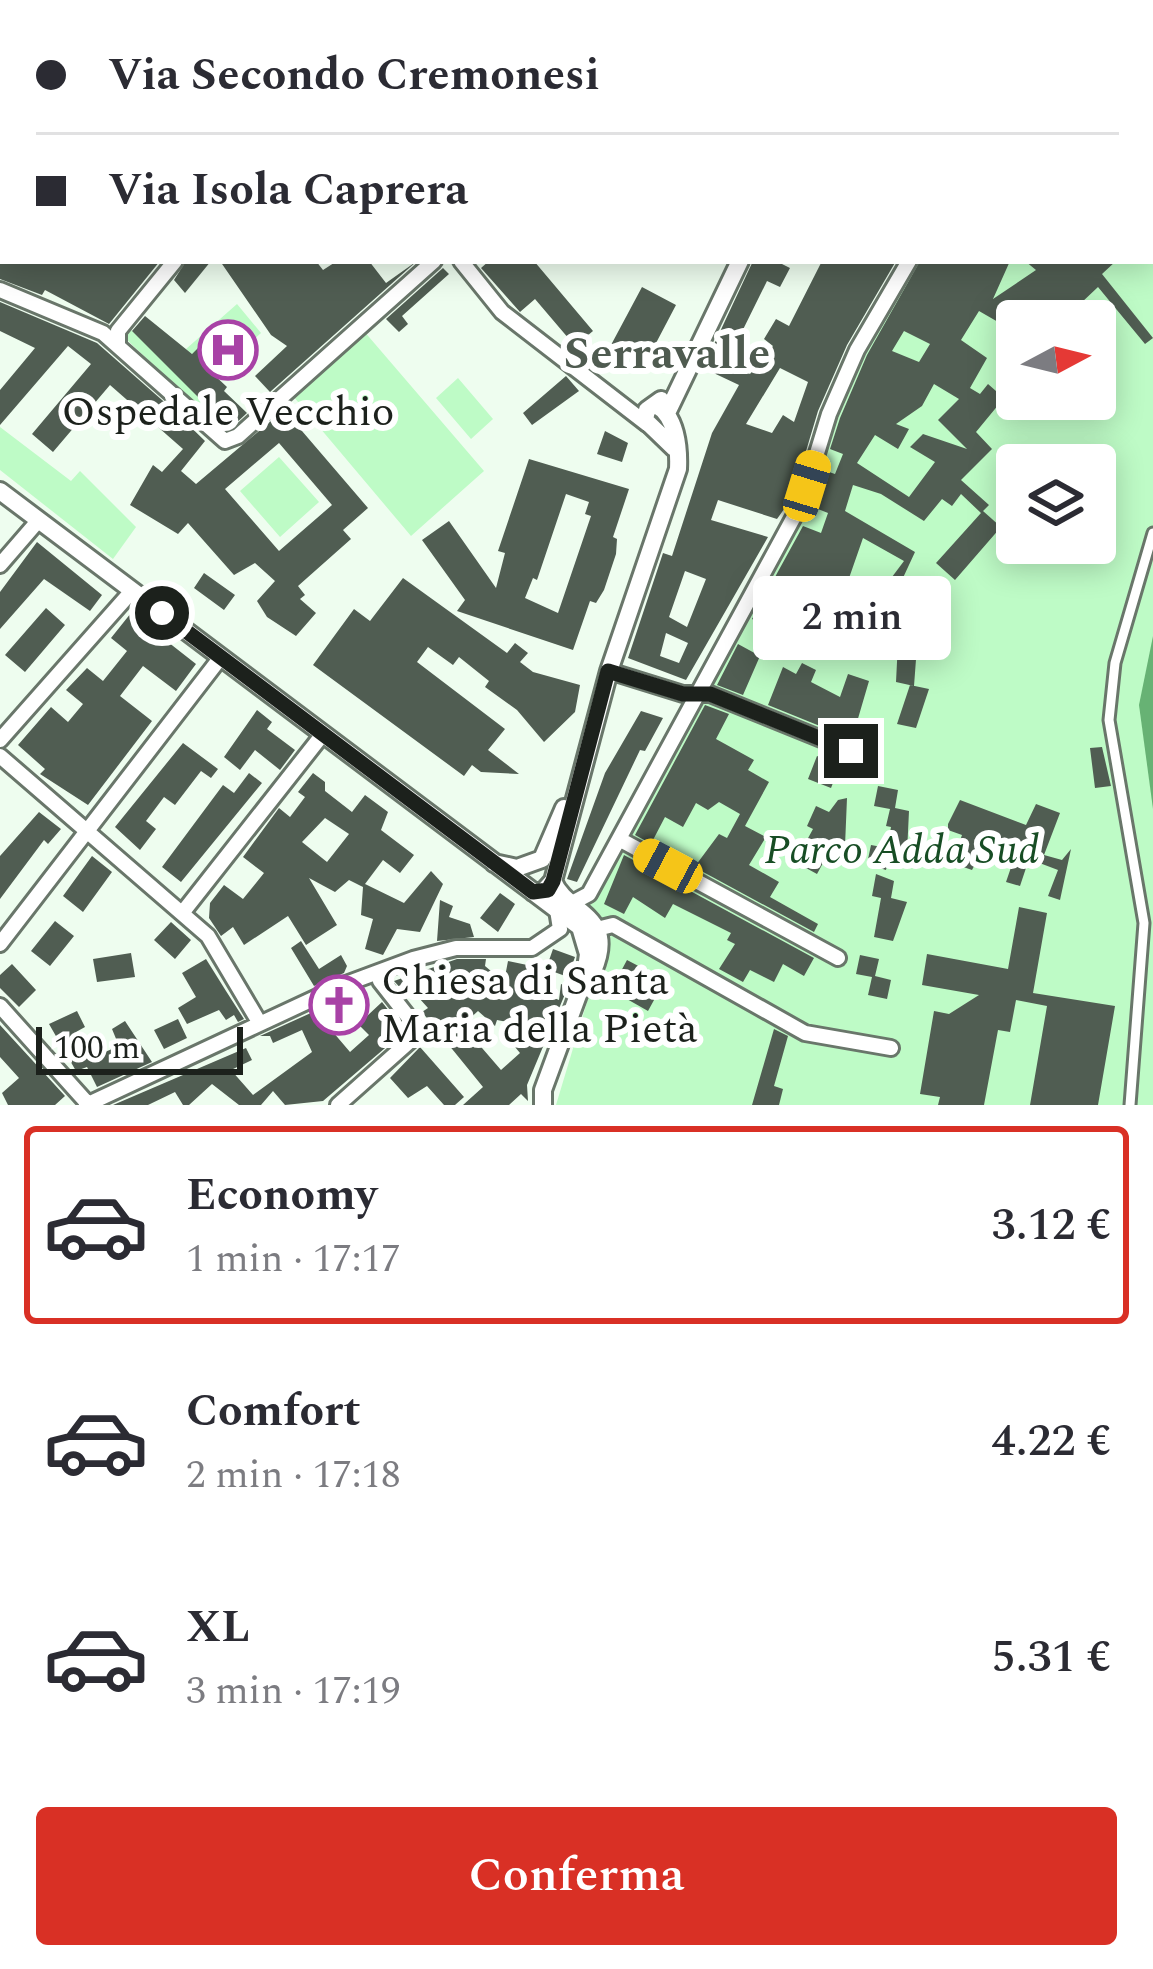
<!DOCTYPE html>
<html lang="it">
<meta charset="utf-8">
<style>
:root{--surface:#fff;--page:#f2f2f3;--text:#2b2b33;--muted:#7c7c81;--line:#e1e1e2;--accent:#d93025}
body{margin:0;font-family:Spectral,serif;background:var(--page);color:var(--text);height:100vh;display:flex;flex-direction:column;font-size:45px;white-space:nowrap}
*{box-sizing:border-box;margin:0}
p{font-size:39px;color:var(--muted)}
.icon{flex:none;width:66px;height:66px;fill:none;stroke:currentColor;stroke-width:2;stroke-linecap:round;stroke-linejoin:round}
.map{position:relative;height:1105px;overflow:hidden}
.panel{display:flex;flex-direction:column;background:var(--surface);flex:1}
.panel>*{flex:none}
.top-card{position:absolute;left:0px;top:0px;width:1155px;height:264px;box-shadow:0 6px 30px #0003;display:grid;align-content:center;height:264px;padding:0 36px;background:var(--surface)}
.needle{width:78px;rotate:83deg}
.fabs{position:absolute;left:996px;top:300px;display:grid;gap:24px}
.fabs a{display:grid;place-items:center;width:120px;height:120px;border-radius:12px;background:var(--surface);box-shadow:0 6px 30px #0003;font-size:60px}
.scale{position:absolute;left:36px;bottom:30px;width:207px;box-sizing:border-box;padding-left:12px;border:6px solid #1c211c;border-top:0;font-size:33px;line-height:42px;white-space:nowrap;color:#1c211c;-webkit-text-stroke:9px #fff;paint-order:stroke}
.end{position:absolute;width:54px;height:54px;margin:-27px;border:15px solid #1c211c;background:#fff;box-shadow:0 0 0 6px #fff}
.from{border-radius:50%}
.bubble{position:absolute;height:84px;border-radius:12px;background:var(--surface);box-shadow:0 6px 30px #0003;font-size:39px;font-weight:600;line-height:84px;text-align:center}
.car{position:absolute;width:36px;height:72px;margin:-36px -18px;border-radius:15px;box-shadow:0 0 9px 3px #0007;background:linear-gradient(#f5c518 24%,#345 0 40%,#f5c518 0 76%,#345 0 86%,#f5c518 0)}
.top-card b{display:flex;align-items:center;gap:42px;height:114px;font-size:45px}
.top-card b+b{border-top:3px solid var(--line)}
.top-card i{width:30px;height:30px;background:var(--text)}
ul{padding:21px 0 0;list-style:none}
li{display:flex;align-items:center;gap:36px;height:198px;margin:0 24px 18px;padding:0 12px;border:6px solid transparent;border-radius:12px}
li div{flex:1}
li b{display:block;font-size:45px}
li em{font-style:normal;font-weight:600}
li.on{border-color:var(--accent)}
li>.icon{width:108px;height:108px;stroke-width:1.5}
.button{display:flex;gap:24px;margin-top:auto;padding:24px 36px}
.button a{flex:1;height:138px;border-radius:12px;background:var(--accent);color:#fff;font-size:48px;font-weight:600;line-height:138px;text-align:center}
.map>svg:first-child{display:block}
</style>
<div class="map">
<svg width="1153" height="1105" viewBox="0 0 1153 1105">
<rect width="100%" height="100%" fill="#eefdef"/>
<path fill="#befbc6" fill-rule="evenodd" d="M1138,0h15v1105h-597l40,-133 -7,-70 215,-395 27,-91 28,-64 54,-91h239v-258zM1017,321h78v78h-78zM1017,465h78v78h-78z
M237,304l24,29 -47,42 3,-10 -18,-17 -7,6 -6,-5z
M129,328l107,100 -13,3 -98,-93z
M363,330l121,141 -73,65 -118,-140z
M458,378l35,41 -22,20 -35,-41z
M0,427l71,54 9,-10 56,56 -23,32 -113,-89z
M279,457l40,45 -39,35 -40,-46z"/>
<path fill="#67b274" d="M1153,636v173l-14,-104z"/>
<path fill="#505d52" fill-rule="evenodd" d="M0,261h160l-51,63 -64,-34 -3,5 -42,-16z
M186,261h25l-26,32 -11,-13z
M220,261h96l7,9 14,-9h32l17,22 31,-22 -147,131 -15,-16 32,-30 -16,-11z
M489,261h45l59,70 -18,15 -40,-47 -15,13 -39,-44z
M753,261h23l14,7 -10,19 -13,-6 -40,81 23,12 23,-28 -9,-7 12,-20 13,7 33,-65h74l-49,84 -29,66 -26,87 -15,21 -59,-19 -7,20 57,17 -82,143 -58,-22 35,-105 9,3 40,-123 27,-48 -36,-17zM780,368l28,14 -14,40 -11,-7 -11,18 -26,-9zM685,571l21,8 -19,48 -18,-10zM666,633l22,10 -9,20 -19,-7z
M920,261h90l-17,38 43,-29 -11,-9h91l-14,13 51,64 -8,6 -47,-57 -18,17 13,17h-33l-7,-7 -13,7 -26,-11 -9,16 -26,-15 -18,29 26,18 -17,30 10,6 8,-10 16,14 -28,34 16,17 -31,31 28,25 -6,6 18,16 -46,53 -19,-17 45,-50 -20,-19 -9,12 -10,-7 -18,22 -43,-27 -28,-9 -8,26 70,41 -13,28 31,9 -4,19 -33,-7 -8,22 -9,-3 13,-43 12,-16 -41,-23 -15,43 -7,-3 -29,54 -31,-16 -7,14 -22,-11 51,-93 18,7 7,-20 -15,-6 12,-24 -5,-2 3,-11 12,4 8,-20 -13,-5 10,-31 27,-63zM904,331l26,13 -11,18 -27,-11zM934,384l25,15 -21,21 29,29 -44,-15 -13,13 25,15 -26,35 -52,-34 18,-28 23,14 11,-20 -13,-5 26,-18z
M443,268l6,6 -47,42 6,8 -9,8 -13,-13z
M642,287l34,18 -31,59 -34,-19z
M0,302l97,41 73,64 35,34 -24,30 15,13 88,-74 84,98 -25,22 8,9 -53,47 7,9 -5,4 16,14 -20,23 -29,-19 -10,-16 18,-20 -20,-18 -21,12 -46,-52 -10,11 -48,-29 23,-40 9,7 21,-23 -73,-64 -57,67 -21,-18 59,-70 -23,-18 -68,79v-35l35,-42 -35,-17zM279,443l53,62 -53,46 -54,-62z
M145,316l47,38 7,-7 19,18 -7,7 16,15 -3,4 23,22 -14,13 -25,-19 -76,-76z
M566,376l13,15 -47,34 -9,-12z
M605,431l23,12 -6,19 -25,-8z
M529,459l100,30 -16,48 4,2 -1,15 -12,36 -8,13 -6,-2 -17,49 -116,-39 8,-11 -43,-60 27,-19 47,67 9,-35 -7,-2zM566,494l23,8 -4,12 6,2 -33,97 -33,-15 8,-20 4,2z
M37,542l65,53 -12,16 -46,-32 -44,50v-37z
M204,573l31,22 -11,15 -30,-22z
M403,578l104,75 8,-10 13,10 -8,9 13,10 47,13 -5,27 -31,30 -27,-32 -32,-23 4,-6 -30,-24 -6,8 -25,-18 -11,15 88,67 -17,21 31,24 -38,-2 -9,-7 -8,11 -151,-111 41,-56 16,12z
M926,607l19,4 -13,39 -19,-4z
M46,608l19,17 -40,47 -20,-17z
M131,613l65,51 -20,27 -33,-25 -23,30 32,25 -64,84 -48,-31 5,-5 -27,-24 33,-38 17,15 15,-18 -17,-14 21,-22 16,13 24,-30 -16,-13z
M898,642l19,4 -3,40 -18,-4z
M738,644l22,12 -17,39 -26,-10z
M802,663l14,7 -5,12 29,15 8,-23 21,7 -17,58 -84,-34 15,-38 13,7z
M910,685l19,4 -13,39 -19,-4z
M705,705l24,9 -13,25 38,21 -6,10 21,12 -24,44 21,11 -17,28 30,17 -9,15 48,27 -4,8 -179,-97zM719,802l21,12 -13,24 -8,-4 -23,31 -43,-25 12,-23 18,10 13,-24 12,7z
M257,710l15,12 -5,7 28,21 -15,20 -25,-20 -15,20 -16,-13z
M641,711l22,7 -18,33 -5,-1 -63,132 -10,-3 38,-106z
M183,743l35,26 -7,9 -10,-7 -26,34 -11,-8 -18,24 10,8 -16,21 -25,-23z
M1102,747l9,39 -16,2 -5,-40z
M817,756l23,9 -9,23 -23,-9z
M249,773l13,10 -81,99 -19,-15 61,-82 11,8z
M313,773l12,9v9l27,21 13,-17 23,17 -7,18 33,25 -14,18 -17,-13 -18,24 39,19 27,-32 12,13 -23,48 -23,-3 -14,26 -18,-6 8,-30 -12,-4 2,-28 -14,-7 -14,12 -26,-14 28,47 -31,20 -18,-29 -44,29 -11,-18 -12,9 -12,-18 1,-15 14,-18 19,14 21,-26 -21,-16 36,-49 11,9 15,-20 -7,-5zM325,818l24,16 -22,28 -25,-20z
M878,786l20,4 -3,18 14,3 -2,42 -17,-3 -4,20 -19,-6 4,-19 16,3 4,-21 -5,-1 4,-17 -16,-3z
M847,798l-2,48 -10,-5 -18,33 -22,-12 18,-33 -6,-3 9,-20 13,6 9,-12z
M960,800l66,25 10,-21 24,9 -16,42 18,5 9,-11 -11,51 -12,-4 10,-26 -29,-11 -9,27 -14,-4 12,-35 -29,-10 -17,33 -20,-7 10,-28 -14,-5v-6z
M39,812l22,17 -13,15 -4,-4 -44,59v-43z
M624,855l190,103 -10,18 -21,-12 -9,18 -24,-12 -7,12 -24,-13 16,-25 -8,-4 4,-7 -58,-29 -8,14 -32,-21 -9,17 -20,-10z
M92,856l20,16 -29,40 -20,-16z
M876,874l18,7 -3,17 16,4 -14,39 -19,-4 7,-39 -9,-2z
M500,893l15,11 -17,28 -18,-14z
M440,900l13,6 -4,11 21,7 4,13 -37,4z
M1019,907l28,6 -14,80 82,13 -17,99h-68l17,-99 -31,-6 -6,32 -12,-2 -14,75h-46l2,-8 -20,-3 14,-83 15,3 30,-19 -57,-10 5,-31 81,15z
M55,921l19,15 -24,30 -19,-15z
M171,922l20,18 -16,19 -21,-19z
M301,941l18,28 22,-14 6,11 -3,7 -30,13 -23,-38z
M553,949l22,8 -7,20 -22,-8z
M131,953l4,24 -38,5 -4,-23z
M860,955l19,4 -4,17 16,4 -4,19 -19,-4 4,-18 -16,-3z
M206,959l20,32 18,28 -6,3 -4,-7 -8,5 -7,-10 -32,14 -9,-16 18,-11 -14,-24z
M457,959h29l-1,7 19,16 4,-21 24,5 -4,22 31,12 2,-16 7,3 -41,98 1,16 -7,-7 -12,11h-46l20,-18 -61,-75 6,-4 -18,-20 -5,5 -11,-12zM478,1011l17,15 2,-6 31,6 -18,15 10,12 -19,17 -25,-29 -6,6 -14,-16z
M627,960l38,20 -17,31 -37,-21z
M12,964l24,26 -17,17 -19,-19v-13z
M355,993l12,23 15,-14 23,29 -82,70 -38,4 -12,-14 -12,14h-22l-27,-21 -23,21h-6l-8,-13 -27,13h-35l133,-57 6,12 -21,10 22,25 59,-43 -10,-22 -29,13 -3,-7h-10zM348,1014l21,21 -19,17 -23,-27z
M77,1011l8,16 -9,5 16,10 6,13 21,-9 -7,-17 13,-8 27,41 -55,25 -10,-20 -11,4 -27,-47z
M178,1019l9,19 -23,11 -10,-19z
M0,1025l65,71 -10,9h-47l-6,-12 17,-15 -19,-21z
M774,1029l14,7 -14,50 9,3 -4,16h-27z
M420,1047l44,50 -9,8h-11l-17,-19 -19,12 -18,-20z"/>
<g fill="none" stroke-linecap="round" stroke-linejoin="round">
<g stroke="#69766a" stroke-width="15">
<path id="pedestrian" d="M1130,1105l14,-182 -35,-203 6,-57 38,-130"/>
</g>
<g stroke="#69766a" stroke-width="20">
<path id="minor" d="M226,0l4,3
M352,0l1,3
M1139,0l1,3
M9,3l3,-3
M606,3l2,-3
M1117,3v-3
M1152,20h1
M0,38l3,2
M461,261l41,51 145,112
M0,290l103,43 122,108 13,-5 196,-175
M118,343v-12l57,-70
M0,565l38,-44
M609,671l74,23h27l141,57
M0,740l132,-149
M0,756l208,180 51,86
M619,839l219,119
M574,902l15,-8 213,-392 27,-88 28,-64 52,-89
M183,912l140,-178
M597,938l4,-10 12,-3 192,108 86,15
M0,944l221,-287
M0,1006l88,98
M86,1105l257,-120 70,-26 43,-11h76l28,-19 -3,-19
M338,1105l82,-73 -40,-51 3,-9"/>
</g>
<g stroke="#69766a" stroke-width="22">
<path id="tertiary" d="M856,3l1,-3
M661,400l-14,10 -2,10 29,28
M667,413l73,-152
M0,491l580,436 8,27 -3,22 -42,114v15
M494,863l23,5 25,-9 22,-51
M553,881c13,33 65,33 40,90
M533,892h10l10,-11 56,-210 69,-202c1,-22 -2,-53 -22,-64"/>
</g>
<use href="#pedestrian" stroke="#fff" stroke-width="9"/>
<use href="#minor" stroke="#fff" stroke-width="14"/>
<use href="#tertiary" stroke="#fff" stroke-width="16"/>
</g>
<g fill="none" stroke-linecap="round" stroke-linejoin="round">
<path stroke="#1c211c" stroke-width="15" d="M162,613l371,279 15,-2 5,-9 55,-210 75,23h27l141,57"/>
</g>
<defs>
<g id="hospital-ring" transform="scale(3)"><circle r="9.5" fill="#fff" stroke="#a842a6" stroke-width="1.5"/><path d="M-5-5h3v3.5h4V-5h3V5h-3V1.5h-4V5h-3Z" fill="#a842a6"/></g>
<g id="church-ring" transform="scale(3)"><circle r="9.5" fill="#fff" stroke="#a842a6" stroke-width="1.5"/><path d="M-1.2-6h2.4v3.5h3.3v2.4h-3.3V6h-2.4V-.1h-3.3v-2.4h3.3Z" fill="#a842a6"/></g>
</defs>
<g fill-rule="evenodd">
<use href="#hospital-ring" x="228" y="350"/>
<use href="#church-ring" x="339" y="1005"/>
</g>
<g text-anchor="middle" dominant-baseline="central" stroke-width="12" stroke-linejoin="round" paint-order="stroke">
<g font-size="42" fill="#1c211c" stroke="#fff">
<text x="228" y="412">Ospedale Vecchio</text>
<text x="381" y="981" text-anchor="start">Chiesa di Santa<tspan x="381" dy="48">Maria della Pietà</tspan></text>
</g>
<g font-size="42" font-style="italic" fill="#174d24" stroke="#fff">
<text x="902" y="850">Parco Adda Sud</text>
</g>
<g font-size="45" font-weight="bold" fill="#4f5b50" stroke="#fff">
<text x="667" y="354">Serravalle</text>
</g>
</g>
</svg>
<div class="fabs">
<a><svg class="needle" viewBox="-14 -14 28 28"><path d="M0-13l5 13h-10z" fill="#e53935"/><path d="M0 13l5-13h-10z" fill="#7c7c81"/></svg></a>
<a><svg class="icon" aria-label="layers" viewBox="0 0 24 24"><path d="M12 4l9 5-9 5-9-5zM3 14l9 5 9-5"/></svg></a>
</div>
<div class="scale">100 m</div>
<i class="end from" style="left:162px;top:613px"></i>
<i class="end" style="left:851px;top:751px"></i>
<div class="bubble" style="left:753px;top:576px;width:198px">2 min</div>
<i class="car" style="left:807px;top:486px;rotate:17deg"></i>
<i class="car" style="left:668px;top:866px;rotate:298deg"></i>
<div class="top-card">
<b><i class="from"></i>Via Secondo Cremonesi</b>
<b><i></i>Via Isola Caprera</b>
</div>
</div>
<section class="panel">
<ul>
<li class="on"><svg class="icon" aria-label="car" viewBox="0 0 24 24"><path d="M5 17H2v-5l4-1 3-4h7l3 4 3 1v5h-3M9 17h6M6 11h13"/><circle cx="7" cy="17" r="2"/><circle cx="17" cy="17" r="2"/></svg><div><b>Economy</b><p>1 min · 17:17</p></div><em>3.12 €</em></li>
<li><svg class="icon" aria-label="car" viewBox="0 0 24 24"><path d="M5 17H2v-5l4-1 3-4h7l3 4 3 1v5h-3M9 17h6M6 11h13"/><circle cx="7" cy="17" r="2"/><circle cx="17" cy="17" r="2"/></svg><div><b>Comfort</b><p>2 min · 17:18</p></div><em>4.22 €</em></li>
<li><svg class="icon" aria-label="car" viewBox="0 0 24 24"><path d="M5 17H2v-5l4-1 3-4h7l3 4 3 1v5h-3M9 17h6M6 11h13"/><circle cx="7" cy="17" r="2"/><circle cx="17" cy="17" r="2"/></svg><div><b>XL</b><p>3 min · 17:19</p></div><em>5.31 €</em></li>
</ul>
<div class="button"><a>Conferma</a></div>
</section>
